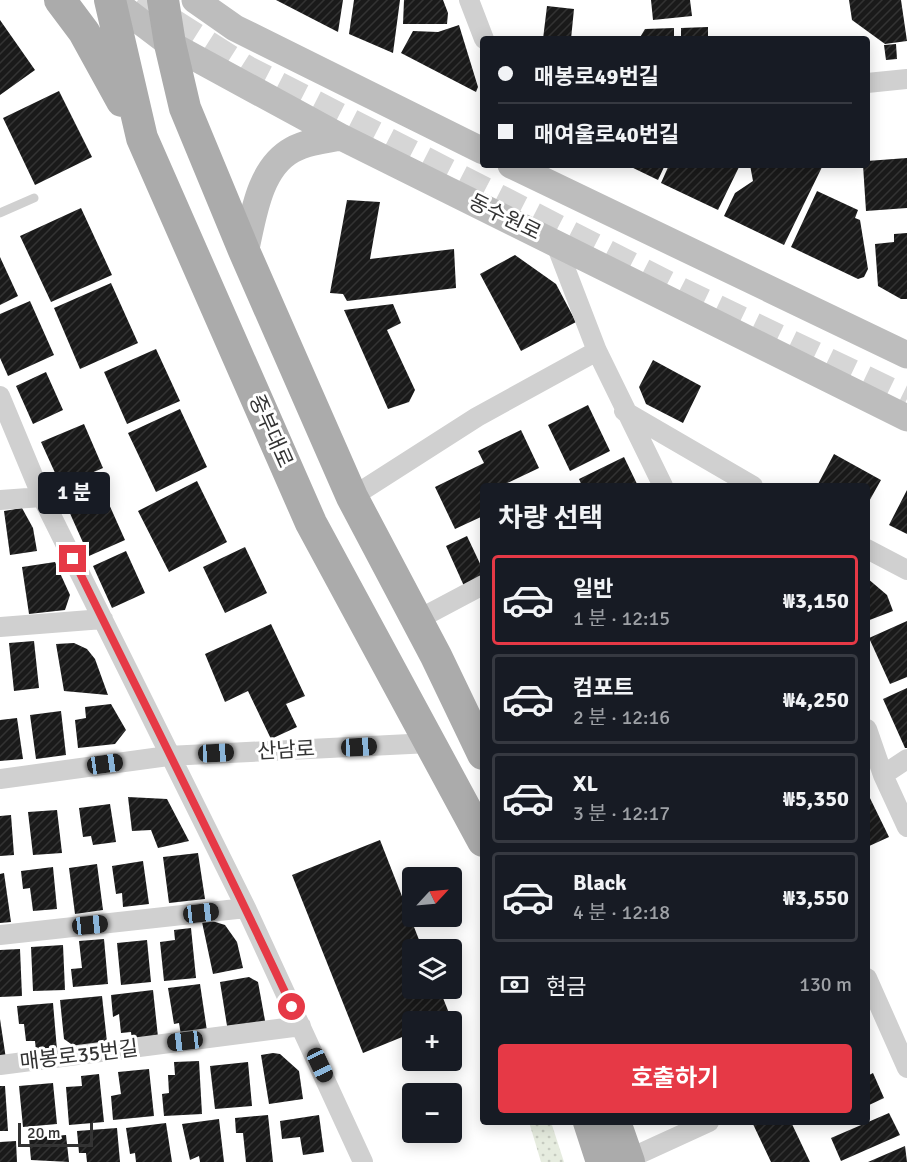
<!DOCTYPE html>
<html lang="ko">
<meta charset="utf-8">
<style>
:root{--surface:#171b24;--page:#20242c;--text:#f1f3f6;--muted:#9ea1a6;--line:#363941;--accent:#e63946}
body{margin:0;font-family:Signika,"Noto Sans KR",sans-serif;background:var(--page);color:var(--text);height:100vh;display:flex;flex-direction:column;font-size:22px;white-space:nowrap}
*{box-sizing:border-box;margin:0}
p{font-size:20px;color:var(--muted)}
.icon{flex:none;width:33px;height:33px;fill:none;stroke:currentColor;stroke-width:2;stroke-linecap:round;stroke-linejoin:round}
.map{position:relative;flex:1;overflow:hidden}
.panel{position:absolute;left:480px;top:483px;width:390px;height:642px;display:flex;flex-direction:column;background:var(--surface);border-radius:6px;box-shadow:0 3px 15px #0003}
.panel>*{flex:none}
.banner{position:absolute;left:480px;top:36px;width:390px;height:132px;border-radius:6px;box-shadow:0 3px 15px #0003;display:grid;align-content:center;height:132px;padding:0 18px;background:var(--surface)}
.needle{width:39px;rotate:64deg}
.controls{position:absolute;left:402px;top:867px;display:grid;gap:12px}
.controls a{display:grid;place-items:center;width:60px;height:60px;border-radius:6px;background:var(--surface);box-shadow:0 3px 15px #0003;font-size:30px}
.scale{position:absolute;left:18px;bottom:15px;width:75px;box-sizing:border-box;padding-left:6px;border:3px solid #333;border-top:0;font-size:16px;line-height:21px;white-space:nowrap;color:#333;-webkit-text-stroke:4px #fff;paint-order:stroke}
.end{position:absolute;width:27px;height:27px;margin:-14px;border:8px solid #e63946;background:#fff;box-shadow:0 0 0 3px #fff}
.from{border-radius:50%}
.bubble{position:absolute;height:42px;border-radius:6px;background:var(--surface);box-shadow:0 3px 15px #0003;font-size:20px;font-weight:700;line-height:42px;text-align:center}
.car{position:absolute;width:18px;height:36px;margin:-18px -9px;border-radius:8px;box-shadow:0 0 4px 2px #0007;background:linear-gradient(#222 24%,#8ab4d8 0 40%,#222 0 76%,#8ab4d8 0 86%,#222 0)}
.banner b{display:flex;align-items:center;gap:21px;height:57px;font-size:22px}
.banner b+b{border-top:2px solid var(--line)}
.banner i{width:15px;height:15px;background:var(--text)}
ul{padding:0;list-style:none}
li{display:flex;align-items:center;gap:18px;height:90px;margin:0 12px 9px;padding:0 6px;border:3px solid var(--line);border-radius:6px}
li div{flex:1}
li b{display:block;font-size:22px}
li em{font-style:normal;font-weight:700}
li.on{border-color:var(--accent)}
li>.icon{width:54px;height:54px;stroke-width:1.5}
h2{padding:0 18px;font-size:27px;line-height:72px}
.pay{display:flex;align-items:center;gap:15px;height:66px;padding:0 18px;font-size:22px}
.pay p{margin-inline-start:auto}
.button{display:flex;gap:12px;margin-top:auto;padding:12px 18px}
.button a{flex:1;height:69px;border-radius:6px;background:var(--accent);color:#fff;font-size:24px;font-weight:700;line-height:69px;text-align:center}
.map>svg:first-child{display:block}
</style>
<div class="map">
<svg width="907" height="1162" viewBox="0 0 907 1162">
<defs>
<pattern id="green-dots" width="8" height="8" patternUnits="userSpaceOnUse" patternTransform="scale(1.5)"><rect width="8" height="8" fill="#e6ecdf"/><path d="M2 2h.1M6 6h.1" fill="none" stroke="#c6cbc0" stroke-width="1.8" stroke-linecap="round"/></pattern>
<pattern id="building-hatch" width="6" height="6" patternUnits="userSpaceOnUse" patternTransform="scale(1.5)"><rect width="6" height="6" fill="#1a1a1a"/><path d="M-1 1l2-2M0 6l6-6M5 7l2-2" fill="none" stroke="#333"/></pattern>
</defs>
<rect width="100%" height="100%" fill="#fff"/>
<path fill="url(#green-dots)" d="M529,1122h22l13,40h-23z"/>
<path fill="url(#building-hatch)" d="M276,0h67l-5,32z
M354,0h46l-7,53 -44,-19z
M404,0h39l5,13 -1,11h-44z
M651,0h39l2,16 -39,4z
M849,0h52l6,41 -22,3 -33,-24z
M547,6l27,3 -3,30h-28z
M0,20l35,50 -35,25z
M459,25l19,62 -2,5 -75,-39 12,-22 25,1z
M708,27v12h-27v-11z
M674,28v11h-35l6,-10z
M896,44l1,15 -11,1 -2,-15z
M59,91l33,66 -57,28 -32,-67z
M907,158v50l-41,3 -3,-46h4v-4z
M627,165h38l-7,15z
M669,165h71l-22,45 -57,-27z
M750,165h73l-39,80 -60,-29 11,-23 18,-12z
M817,191l41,19 -3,8 5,2 8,49 -4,8 -6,2 -67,-32z
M347,200l33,2 -10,57 84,-10 2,39 -109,13 -4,-7 -13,-1z
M81,208l31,67 -61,27 -31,-66z
M907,233v66h-6l-23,-13 -3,-42 19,-2v-8z
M515,255l41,29 20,38 -55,29 -41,-77z
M0,257l18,39 -18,9z
M111,283l27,60 -58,26 -26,-61z
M30,301l24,54 -46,21 -8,-18v-44z
M393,304l8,19 -14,7 28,60 -6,12 -21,7 -44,-99z
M156,349l24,52 -53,23 -23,-52z
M653,360l48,26 -18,37 -37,-19 -7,-17z
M46,372l17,38 -30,14 -17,-38z
M588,405l22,46 -40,20 -22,-46z
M180,409l27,58 -51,25 -28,-59z
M84,424l19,44 -42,18 -20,-44z
M521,430l18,38 -38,18h-18v30l-28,13 -20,-42 49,-24 -6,-12z
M834,454l47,26 -14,25v-19h-50z
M624,457l14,29h-56l-3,-7z
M197,481l30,61 -58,30 -31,-61z
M100,484l25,56 -36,16 -25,-56z
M907,490v44l-18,-9z
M22,508l11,20 4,23 -27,4 -6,-44z
M467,536l16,34v7l-19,9 -18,-40z
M245,547l22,46 -42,20 -22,-46z
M126,551l19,42 -33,15 -19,-42z
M55,562l15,33 -5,15 -36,4 -7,-47z
M867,578l20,17 6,16 -26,10z
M907,621v56l-17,7 -21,-46z
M271,624l34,72 -19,8 11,23 -26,12 -23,-48 -23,11 -20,-48z
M34,641l5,47 -25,3 -5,-48z
M74,643l13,6 8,10 13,36 -44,-4 -8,-47z
M907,688v60h-2l-22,-49z
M111,704l15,26 -11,14 -37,4 -3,-28 11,-2 -1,-11z
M61,711l5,44 -30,4 -6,-44z
M17,718l6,41 -23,2v-41z
M867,792l22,45 -22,10z
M128,797l39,2 22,42 -31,7 -7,-18 -19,1z
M110,804l6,38 -23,3 -2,-9 -8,1 -4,-29z
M57,810l5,43 -29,2 -5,-43z
M11,815l3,40 -14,1v-40z
M380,840l43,110h-11v38h27l12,30 -10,4h-29v11l-49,20 -71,-178z
M198,853l7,46 -36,4 -6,-46z
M143,861l6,43 -26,3 -1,-14 -6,1 -4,-28z
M97,864l6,46 -28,4 -6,-46z
M53,867l4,42 -24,2 -3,-23 -7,1 -2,-18z
M4,873l7,49 -11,1v-49z
M209,920l16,5 12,17 6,26 -30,6 -11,-52z
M191,928l5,50 -32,3 -4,-39 15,-2 -1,-10z
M104,939l4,45 -35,3 -2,-18 11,-1 -3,-27z
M147,940l4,42 -30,3 -4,-42z
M63,945l2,45 -32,1 -2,-44z
M20,949l2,47 -22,1v-47z
M249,977l9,5 8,44 -38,6 -8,-50z
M200,984l7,47 -26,4 -2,-12 -5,1 -6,-36z
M153,990l5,47 -26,3 -1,-8 -10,1 -2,-19 -6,3 -2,-22z
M102,996l5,46 -33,4 -10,-7 -4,-39z
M53,1003l4,47 -21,1 -1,-10h-9l-2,-17h-5l-2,-18z
M0,1019l6,40h-6z
M273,1053l7,1 19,17 4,28 -34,5 -8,-49z
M199,1061l3,53 -38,2 -2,-22 7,-1 -1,-18h7l-1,-13z
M248,1062l4,44 -37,3 -5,-43z
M149,1069l5,47 -41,4 -2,-24 10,-2 -3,-22z
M873,1073l11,25 -17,8v-30z
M99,1074l5,48 -35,3 -3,-38 16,-1 -1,-10z
M53,1083l4,41 -34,3 -4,-41z
M0,1086h5l3,45h-8z
M889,1113l11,22 -59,26 -10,-23z
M268,1115l5,47h-27l-3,-29h-7l-1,-15z
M319,1115l5,37 -21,3 -3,-18 -18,2 -2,-18z
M219,1119l5,43h-24l-1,-6 -9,4 -8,-36z
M752,1122h39l19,40h-39z
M166,1123l6,39h-36l-1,-9 -5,1 -4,-26z
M117,1128l3,34h-33l-1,-9h-7l-2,-22z
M66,1135l3,27 -38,-2 -2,-22z
M16,1141l1,21h-17v-20z
M905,1146l2,16h-39z"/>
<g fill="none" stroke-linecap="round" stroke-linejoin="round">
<path stroke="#d6d6d6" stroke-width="27" stroke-dasharray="27 14" stroke-linecap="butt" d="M138,0l109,69 434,222 226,108"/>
<path stroke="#d0d0d0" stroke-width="9" d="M0,213l34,-15"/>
<path stroke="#d0d0d0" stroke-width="20" d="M469,0l15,39
M867,83l40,-4
M555,242l42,109 66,135
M0,396l42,101 204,411 117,254
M624,411l129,75
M352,497l125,-80 120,-66
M0,500l42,-3
M867,549l40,21
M417,620l66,-35
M0,627l103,-8
M867,729l16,46 24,52
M883,775l24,-16
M0,779l168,-23 262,-13
M0,935l246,-27
M867,978l40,90
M0,1065l301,-39
M628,1159l81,-37"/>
<path stroke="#bdbdbd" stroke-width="27" d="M112,0l58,44 171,93 566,281
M195,0l40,28 248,123
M511,165l396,190
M245,253c8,-34 13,-84 47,-103 15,-8 32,-10 49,-13"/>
<path stroke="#ababab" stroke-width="32" d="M60,0l24,32 38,69
M110,0l32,138 169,385 172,318
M163,0l7,44 15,64 60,145 107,244 84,159 47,98
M589,1122l13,40
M615,1122l14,40"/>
</g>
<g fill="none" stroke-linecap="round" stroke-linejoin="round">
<path stroke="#e63946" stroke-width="8" d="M73,559c73,149 149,297 219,448"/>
</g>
<g text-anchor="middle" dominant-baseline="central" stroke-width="6" stroke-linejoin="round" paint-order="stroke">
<g font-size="21" fill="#333" stroke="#fff">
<text transform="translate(505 217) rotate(26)">동수원로</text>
<text transform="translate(271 431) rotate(66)">중부대로</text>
<text transform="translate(286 750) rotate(-3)">산남로</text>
<text transform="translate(79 1055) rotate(-7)">매봉로35번길</text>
</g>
</g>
</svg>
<div class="controls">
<a><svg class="needle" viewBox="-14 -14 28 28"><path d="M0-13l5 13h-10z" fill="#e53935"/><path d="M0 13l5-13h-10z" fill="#9ea1a6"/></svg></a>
<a><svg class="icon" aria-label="layers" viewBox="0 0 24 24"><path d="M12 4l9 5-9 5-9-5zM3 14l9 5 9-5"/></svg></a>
<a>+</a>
<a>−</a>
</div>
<div class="scale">20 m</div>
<i class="end from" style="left:292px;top:1007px"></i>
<i class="end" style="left:73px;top:559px"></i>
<div class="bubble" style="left:38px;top:472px;width:72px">1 분</div>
<i class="car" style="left:359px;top:747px;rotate:87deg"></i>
<i class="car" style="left:216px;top:753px;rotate:87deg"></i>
<i class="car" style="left:105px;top:764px;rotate:82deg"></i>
<i class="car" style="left:201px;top:913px;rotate:83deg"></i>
<i class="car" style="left:90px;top:925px;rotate:84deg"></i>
<i class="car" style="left:185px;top:1041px;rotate:263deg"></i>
<i class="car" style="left:320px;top:1065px;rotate:155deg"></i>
<div class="banner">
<b><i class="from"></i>매봉로49번길</b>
<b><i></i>매여울로40번길</b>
</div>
<section class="panel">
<h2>차량 선택</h2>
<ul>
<li class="on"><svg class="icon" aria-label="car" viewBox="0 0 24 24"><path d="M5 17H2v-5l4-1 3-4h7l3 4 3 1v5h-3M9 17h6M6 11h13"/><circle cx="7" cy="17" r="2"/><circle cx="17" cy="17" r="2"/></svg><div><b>일반</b><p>1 분 · 12:15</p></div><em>₩3,150</em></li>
<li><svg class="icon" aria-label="car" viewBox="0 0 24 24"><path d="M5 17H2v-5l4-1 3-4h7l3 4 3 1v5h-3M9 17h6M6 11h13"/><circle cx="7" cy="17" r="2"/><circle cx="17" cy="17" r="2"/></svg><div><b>컴포트</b><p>2 분 · 12:16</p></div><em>₩4,250</em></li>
<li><svg class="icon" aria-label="car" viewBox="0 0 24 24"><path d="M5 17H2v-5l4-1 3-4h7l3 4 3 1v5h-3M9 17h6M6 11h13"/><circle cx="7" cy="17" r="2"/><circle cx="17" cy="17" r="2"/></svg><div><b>XL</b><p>3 분 · 12:17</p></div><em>₩5,350</em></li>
<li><svg class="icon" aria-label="car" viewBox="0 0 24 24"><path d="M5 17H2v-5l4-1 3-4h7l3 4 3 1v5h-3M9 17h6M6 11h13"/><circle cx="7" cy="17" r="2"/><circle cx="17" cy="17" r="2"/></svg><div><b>Black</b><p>4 분 · 12:18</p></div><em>₩3,550</em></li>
</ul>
<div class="pay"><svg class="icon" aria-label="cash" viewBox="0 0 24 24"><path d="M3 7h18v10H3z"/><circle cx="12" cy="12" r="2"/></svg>현금<p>130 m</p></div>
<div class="button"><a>호출하기</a></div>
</section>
</div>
